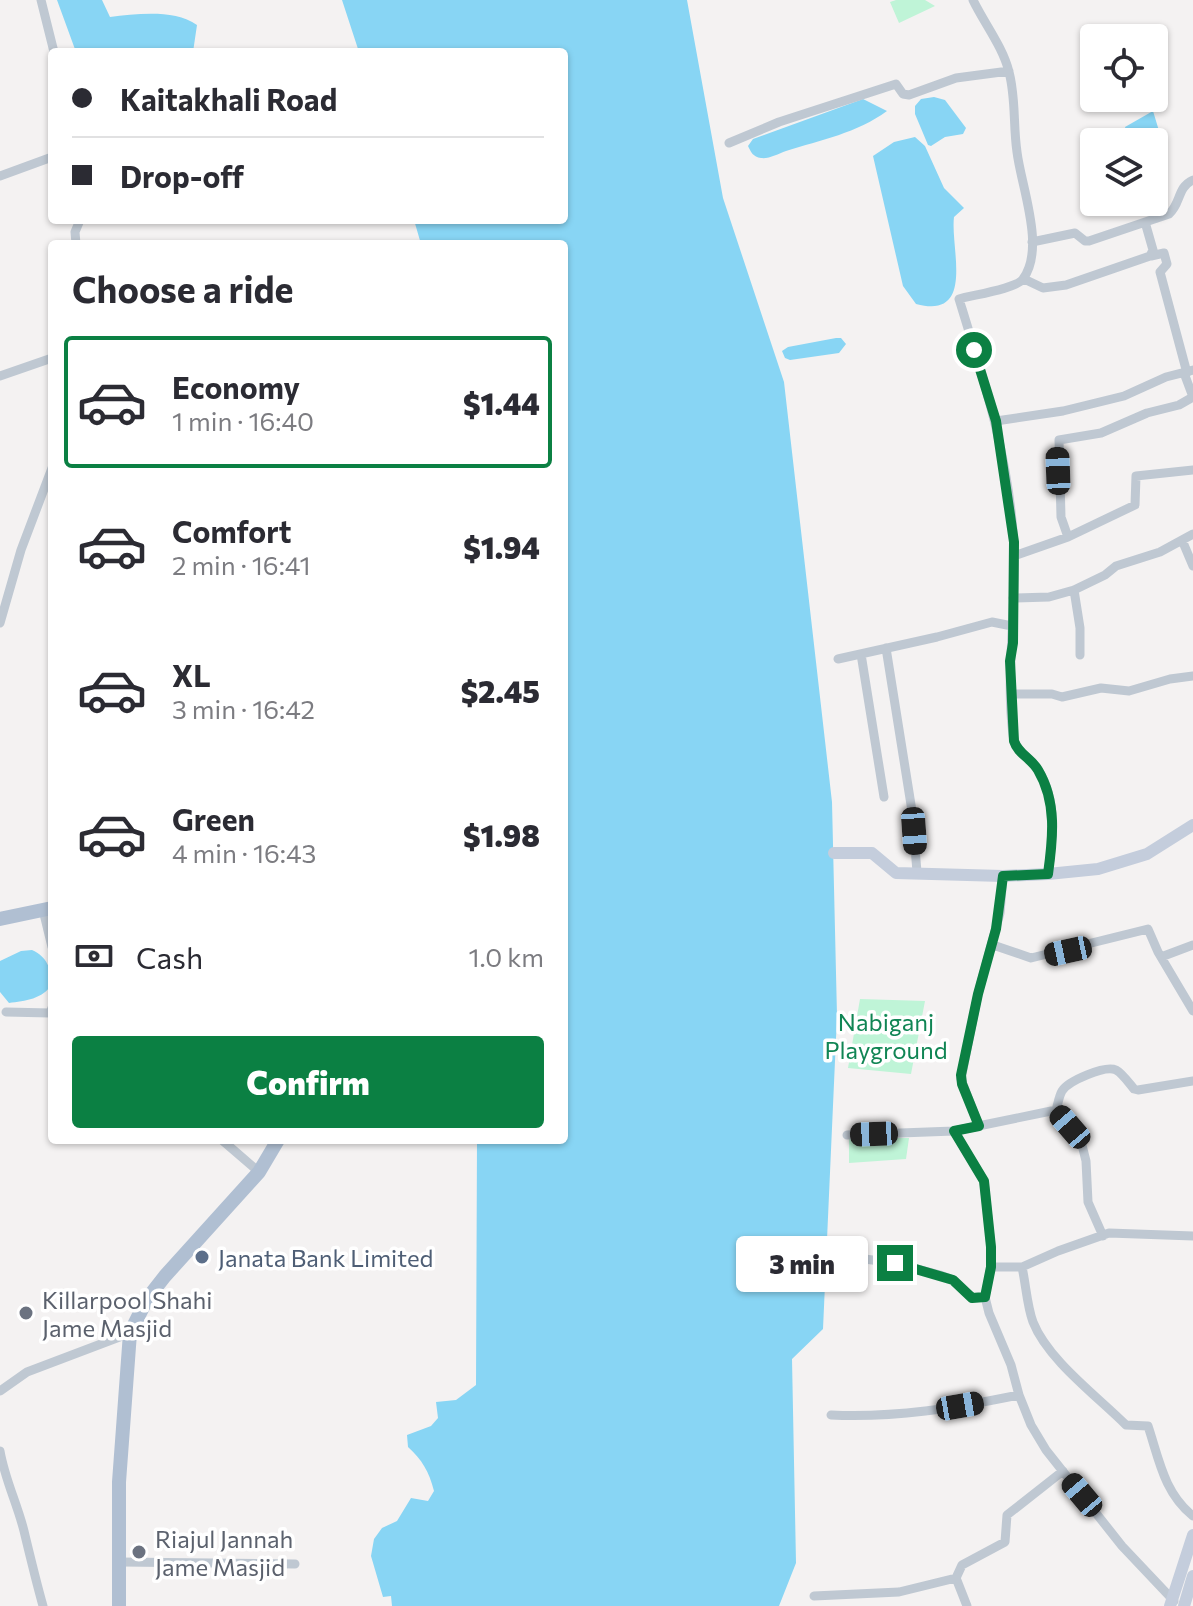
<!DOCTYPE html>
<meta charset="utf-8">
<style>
:root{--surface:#fff;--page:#f2f2f3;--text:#2b2b33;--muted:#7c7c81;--line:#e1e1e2;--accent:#0b8043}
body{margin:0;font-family:Commissioner,sans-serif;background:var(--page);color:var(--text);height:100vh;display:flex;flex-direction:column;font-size:30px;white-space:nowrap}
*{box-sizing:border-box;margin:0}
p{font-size:26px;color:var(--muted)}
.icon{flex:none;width:44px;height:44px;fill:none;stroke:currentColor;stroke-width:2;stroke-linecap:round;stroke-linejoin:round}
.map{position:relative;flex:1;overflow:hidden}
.panel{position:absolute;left:48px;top:240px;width:520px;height:904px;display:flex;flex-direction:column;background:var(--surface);border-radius:8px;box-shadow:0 2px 6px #0004}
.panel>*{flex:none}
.hud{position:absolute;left:48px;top:48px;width:520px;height:176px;border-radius:8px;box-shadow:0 2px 6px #0004;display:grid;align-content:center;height:176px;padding:0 24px;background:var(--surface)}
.fabs{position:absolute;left:1080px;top:24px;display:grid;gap:16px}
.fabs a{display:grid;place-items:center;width:88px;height:88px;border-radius:8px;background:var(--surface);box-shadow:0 2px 6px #0004;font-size:40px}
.end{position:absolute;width:36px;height:36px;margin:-18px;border:10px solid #0b8043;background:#fff;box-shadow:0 0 0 4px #fff}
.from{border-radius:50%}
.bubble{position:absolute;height:56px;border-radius:8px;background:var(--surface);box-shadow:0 2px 6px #0004;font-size:26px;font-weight:800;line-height:56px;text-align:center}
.car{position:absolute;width:24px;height:48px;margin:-24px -12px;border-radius:10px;box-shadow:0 0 6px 2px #0007;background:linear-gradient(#222 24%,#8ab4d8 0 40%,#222 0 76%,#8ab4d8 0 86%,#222 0)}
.hud b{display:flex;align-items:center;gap:28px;height:76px;font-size:30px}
.hud b+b{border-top:2px solid var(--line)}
.hud i{width:20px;height:20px;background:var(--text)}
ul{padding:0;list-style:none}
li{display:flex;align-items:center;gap:24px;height:132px;margin:0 16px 12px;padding:0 8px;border:4px solid transparent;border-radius:8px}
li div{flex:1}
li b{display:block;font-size:30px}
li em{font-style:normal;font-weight:800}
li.selected{border-color:var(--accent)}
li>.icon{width:72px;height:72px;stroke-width:1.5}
h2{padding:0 24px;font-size:36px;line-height:96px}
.pay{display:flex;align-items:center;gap:20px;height:88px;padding:0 24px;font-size:30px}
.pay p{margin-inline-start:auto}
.cta{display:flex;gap:16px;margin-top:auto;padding:16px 24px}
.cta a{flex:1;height:92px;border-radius:8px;background:var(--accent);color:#fff;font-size:32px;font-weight:800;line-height:92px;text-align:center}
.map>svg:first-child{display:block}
</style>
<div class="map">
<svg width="1193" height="1606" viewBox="0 0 1193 1606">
<rect width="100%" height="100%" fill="#f4f2f2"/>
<path fill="#bff4d7" d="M896,0h29l10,6 -36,17 -9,-21z
M860,999l65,2 -14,73 -63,-6z
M849,1138h60l-3,21 -57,4z"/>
<path fill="#88d5f4" d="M57,0h45l8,17c27,-3 64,-8 87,8l-4,27h-117z
M342,0h345l36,198 61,184 48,420 5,214 -14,313 -31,30 4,204 -17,43h-387l-1,-10 -8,1 -12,-41 3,-17 8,-11 15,-7 14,-23 17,3 6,-10c-5,-20 -12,-31 -26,-44l-1,-12 24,-9 7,-8 -2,-16 20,-2 20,-15 1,-245h87v-896h-143l-7,-24h150v-168h-205z
M934,97l11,3 21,28 -3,6 -18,3 -14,9 -3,-1 -13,-31v-8l6,-7z
M863,99l24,12c-30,22 -66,29 -101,40 -8,3 -17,8 -25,7 -8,-1 -10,-6 -13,-12l5,-7z
M1153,111l10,33 -9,4v-6h-25l-4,-15z
M915,137l10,9 19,42 20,20 -10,9c-4,31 22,103 -38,87l-13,-18 -30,-130 21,-14z
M836,338h5l5,6 -7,9 -49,7 -5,-2 -3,-7 6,-4z
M32,950c15,7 19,18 20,34 -9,15 -27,17 -43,19l-9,-11v-31l21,-10z"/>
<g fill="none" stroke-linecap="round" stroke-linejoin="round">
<path stroke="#bfc8d2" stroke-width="9" d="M41,0l13,52
M973,0c11,23 30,47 36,72 7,26 4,53 8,80 4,34 29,96 6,127 -7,10 -51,16 -64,20 25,81 51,162 55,248 3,62 -9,126 -1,188 2,17 15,20 24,33 21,31 16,71 11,106
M729,143l50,-21 117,-38 7,10 6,1 47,-17 53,-7
M0,176l52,-19
M1032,242l43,-9 10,8h4l80,-27c12,-10 8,-27 24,-34
M76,244l-1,-12 5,-12
M1151,256l13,-3 3,11 -7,8 27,101
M1024,279l19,9 23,-3 84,-29 3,-6 -8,-28
M0,376l52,-18
M996,421l67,-10 61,-15 42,-19 27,-7
M1068,537l-7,-20 -2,-77 42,-7 46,-20 32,-8 14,-8 -9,-24
M1182,540l11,26
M1014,556l54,-19 67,-32 1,-29 57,-6
M1074,590l6,38v27
M1013,598l36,-1 25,-7 31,-15 11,-9 44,-14 33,-18
M0,623l21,-73 31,-82
M886,648l26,163 5,61
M861,654l23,143
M838,659l99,-22 55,-15 20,4
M1011,694h41l10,3 39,-9 28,3 41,-12 23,-3
M43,910l9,37
M993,945l38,13 117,-29 10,23 35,59
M1161,957l32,-12
M6,1012l44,1 2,-5
M1056,1110l25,31 5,20 2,41 15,34
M979,1126l-18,-47 17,-85 22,-81 3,-37
M954,1131l30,50 7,66v20l-6,30
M847,1135l107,-4 102,-21c2,-6 3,-14 6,-19 6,-10 43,-26 54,-21 6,3 13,13 18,19l4,1 55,-9
M222,1140l37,32
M842,1256l53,7 45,12 13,5 19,18 13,-1 4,16 22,52 8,30 12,30 15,25 76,96 52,55
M991,1267h31l36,-16 51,-18 84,3
M1022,1267c4,18 5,39 11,55 15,38 64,74 93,103l22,1c11,33 16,67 45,90
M0,1391l27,-19 103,-39
M831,1415c64,3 125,-7 188,-20
M0,1451c5,29 17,52 24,80 6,25 12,50 19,75
M121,1562l174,2
M956,1578l11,28
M814,1596l85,-4 57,-14 6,-13 43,-23 2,-27 56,-44"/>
<path stroke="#c4cddc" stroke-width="12" d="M834,853h38l24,20 107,3 45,-2 50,-5 49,-15 46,-29
M1170,1606l23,-71
M1184,1606l9,-30"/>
<path stroke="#b0bfd2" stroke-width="14" d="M0,919l52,-11
M119,1606v-124l11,-149 17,-34 18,-23 94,-104 19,-32"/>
</g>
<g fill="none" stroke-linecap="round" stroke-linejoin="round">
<path stroke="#0b8043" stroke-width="10" d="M895,1263l58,17 19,18 13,-1 6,-30v-20l-7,-66 -30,-50 25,-5 -17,-42 -1,-9 17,-81 18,-65 7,-53 45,-2c5,-36 9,-72 -10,-104 -7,-12 -20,-16 -24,-29l-4,-80 3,-18 1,-101 -18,-121 -22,-71"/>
</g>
<circle fill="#5c6f8a" stroke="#fff" stroke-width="3" cx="202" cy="1257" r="8"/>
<g fill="#6b7280" stroke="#fff" stroke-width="3">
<circle cx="26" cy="1313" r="8"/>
<circle cx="139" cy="1552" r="8"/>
</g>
<g text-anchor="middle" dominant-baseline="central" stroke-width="7" stroke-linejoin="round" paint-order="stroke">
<g font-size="24" fill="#108554" stroke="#fff">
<text x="886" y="1021">Nabiganj<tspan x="886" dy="28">Playground</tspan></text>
</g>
<g font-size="24" fill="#4e5e75" stroke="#fff" text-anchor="start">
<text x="218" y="1257">Janata Bank Limited</text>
</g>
<g font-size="24" fill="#5b616d" stroke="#fff" text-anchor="start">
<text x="42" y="1299">Killarpool Shahi<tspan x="42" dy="28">Jame Masjid</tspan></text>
<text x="155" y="1538">Riajul Jannah<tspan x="155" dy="28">Jame Masjid</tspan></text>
</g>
</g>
</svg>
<div class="fabs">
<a><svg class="icon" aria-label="locate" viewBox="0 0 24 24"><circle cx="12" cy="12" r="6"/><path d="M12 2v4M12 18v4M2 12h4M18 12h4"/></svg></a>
<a><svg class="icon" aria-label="layers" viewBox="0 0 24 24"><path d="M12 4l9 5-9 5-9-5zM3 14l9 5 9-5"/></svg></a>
</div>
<i class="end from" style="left:974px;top:350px"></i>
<i class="end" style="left:895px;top:1263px"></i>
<div class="bubble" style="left:736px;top:1236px;width:132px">3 min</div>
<i class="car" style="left:1058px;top:471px;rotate:358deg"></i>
<i class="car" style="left:914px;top:831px;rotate:176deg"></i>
<i class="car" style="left:1068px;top:951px;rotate:258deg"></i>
<i class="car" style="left:1070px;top:1127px;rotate:319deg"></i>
<i class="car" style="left:874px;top:1134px;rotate:268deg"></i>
<i class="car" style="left:960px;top:1406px;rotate:80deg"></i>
<i class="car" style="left:1082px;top:1495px;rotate:320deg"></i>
<div class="hud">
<b><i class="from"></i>Kaitakhali Road</b>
<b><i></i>Drop-off</b>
</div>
<section class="panel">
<h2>Choose a ride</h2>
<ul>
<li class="selected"><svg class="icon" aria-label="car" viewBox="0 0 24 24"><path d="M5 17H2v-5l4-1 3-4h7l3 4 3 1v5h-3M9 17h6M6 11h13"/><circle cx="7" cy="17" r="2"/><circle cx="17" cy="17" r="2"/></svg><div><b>Economy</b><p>1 min · 16:40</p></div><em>$1.44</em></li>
<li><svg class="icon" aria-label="car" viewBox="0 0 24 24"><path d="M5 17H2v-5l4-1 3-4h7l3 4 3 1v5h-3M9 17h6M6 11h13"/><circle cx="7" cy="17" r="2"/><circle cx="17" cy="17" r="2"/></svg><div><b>Comfort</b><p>2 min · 16:41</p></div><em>$1.94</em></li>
<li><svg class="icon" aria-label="car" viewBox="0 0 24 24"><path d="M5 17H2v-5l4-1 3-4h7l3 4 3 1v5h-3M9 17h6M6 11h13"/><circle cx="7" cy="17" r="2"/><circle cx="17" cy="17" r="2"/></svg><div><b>XL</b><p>3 min · 16:42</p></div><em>$2.45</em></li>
<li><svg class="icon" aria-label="car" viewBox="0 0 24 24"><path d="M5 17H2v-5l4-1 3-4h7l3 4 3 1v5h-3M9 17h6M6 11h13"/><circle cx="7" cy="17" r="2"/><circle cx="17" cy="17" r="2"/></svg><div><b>Green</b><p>4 min · 16:43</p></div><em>$1.98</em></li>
</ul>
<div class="pay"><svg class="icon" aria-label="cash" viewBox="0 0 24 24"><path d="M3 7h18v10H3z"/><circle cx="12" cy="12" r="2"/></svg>Cash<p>1.0 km</p></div>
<div class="cta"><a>Confirm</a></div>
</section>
</div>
